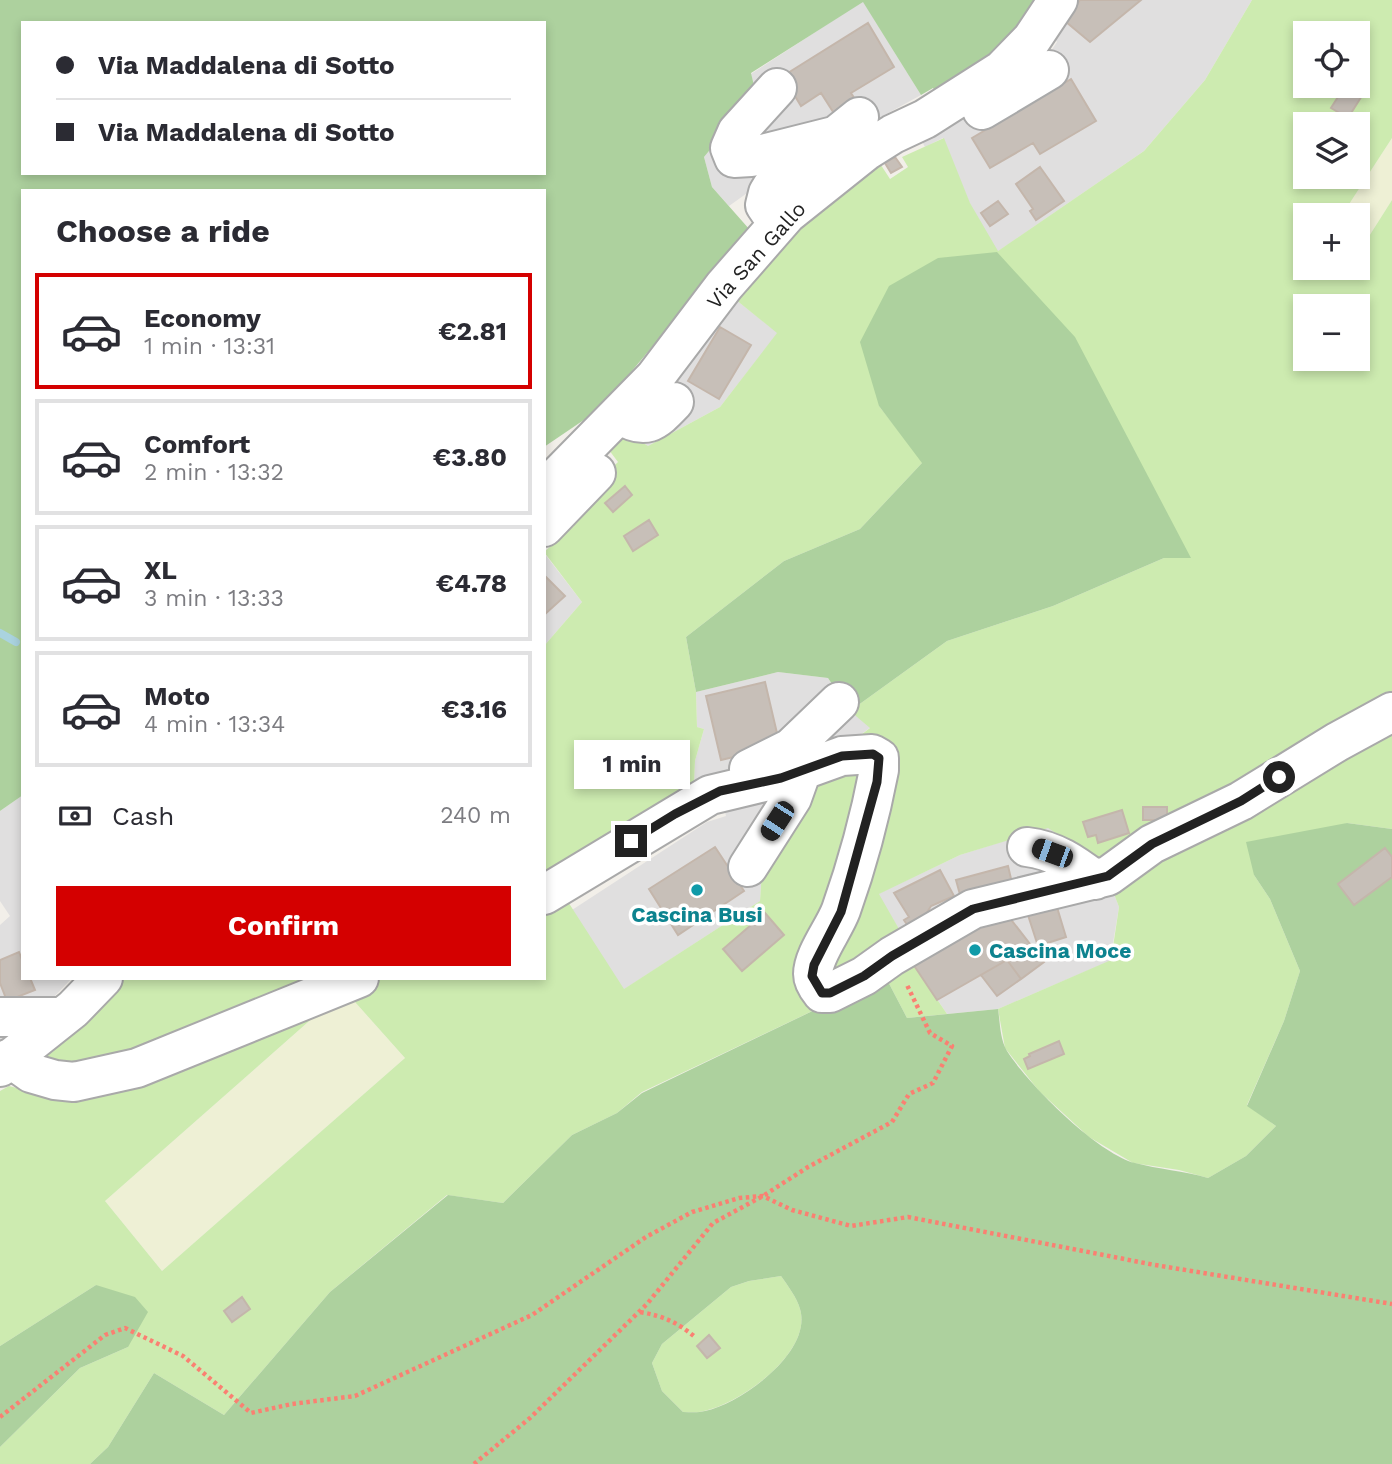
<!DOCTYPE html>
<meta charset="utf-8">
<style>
:root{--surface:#fff;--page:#f2f2f3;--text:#2b2b33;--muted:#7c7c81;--line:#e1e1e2;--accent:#d40000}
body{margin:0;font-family:"Work Sans",sans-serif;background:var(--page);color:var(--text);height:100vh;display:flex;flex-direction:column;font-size:26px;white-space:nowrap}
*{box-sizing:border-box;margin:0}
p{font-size:23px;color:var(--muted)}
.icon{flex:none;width:38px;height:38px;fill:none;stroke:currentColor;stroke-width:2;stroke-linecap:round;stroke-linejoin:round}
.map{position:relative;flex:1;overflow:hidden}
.panel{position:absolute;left:21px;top:189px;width:525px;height:791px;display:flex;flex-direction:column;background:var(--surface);border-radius:0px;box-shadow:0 4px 10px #0003}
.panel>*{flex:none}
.top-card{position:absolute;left:21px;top:21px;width:525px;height:154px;border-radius:0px;box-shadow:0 4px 10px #0003;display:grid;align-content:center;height:154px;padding:0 35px;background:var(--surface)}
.buttons{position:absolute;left:1293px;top:21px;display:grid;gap:14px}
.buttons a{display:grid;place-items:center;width:77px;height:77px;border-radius:0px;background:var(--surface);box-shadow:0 4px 10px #0003;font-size:35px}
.end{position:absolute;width:32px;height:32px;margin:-16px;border:9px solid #222;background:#fff;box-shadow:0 0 0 4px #fff}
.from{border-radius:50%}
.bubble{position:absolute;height:49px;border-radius:0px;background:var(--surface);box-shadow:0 4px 10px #0003;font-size:23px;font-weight:700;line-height:49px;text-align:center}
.car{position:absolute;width:21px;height:42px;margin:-21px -10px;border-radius:9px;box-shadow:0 0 5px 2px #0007;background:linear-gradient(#222 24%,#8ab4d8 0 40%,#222 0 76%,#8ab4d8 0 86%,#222 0)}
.top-card b{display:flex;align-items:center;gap:24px;height:66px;font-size:26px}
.top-card b+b{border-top:2px solid var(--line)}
.top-card i{width:18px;height:18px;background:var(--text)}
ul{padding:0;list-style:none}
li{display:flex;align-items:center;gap:21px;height:116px;margin:0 14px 10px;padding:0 21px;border:4px solid var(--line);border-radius:0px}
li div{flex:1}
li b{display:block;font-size:26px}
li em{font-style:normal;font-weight:700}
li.on{border-color:var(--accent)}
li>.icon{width:63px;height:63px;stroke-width:1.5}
h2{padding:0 35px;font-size:32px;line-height:84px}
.pay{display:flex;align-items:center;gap:18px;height:77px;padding:0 35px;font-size:26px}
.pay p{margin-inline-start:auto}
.action{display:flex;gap:14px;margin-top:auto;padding:14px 35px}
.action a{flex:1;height:80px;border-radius:0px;background:var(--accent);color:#fff;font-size:28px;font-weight:700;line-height:80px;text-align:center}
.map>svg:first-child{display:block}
</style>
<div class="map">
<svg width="1392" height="1464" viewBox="0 0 1392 1464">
<rect width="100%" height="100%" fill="#f2efe9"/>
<path fill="#e0dfdf" d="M1072,0h180l-47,80 -61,71 -147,101 -27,-48 -27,-66 -18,9 -6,-11 126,-92 6,7 6,-9 -6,-8z
M863,1l58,94 -157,86 -35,25 -17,-19 -8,-30 52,-63 -5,-20z
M730,295l48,38 -58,74 -72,39 -20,-13z
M544,553l38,49 -38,44z
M778,672l50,6 22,33 21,16 -35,26 -142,32 1,-24 9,-32 -7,-2 -1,-35z
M778,792l-16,78 -2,31 -137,89 -51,-80 135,-88 19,-6 -3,-12z
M23,795v183h49l-63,66 -9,6v-125l10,-9 -10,-15v-90z
M1048,827l54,36 -195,80 -29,-49 82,-39z
M1109,881l10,26 -9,54 -112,48 -51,5 -40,-59z"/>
<path fill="#eef0d5" d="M1392,138v62l-26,41 -8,-5v-21h-16z
M347,993l58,65 -243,213 -57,-70 228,-201z"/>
<path fill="#cdebb0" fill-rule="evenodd" d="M1252,0h140v138l-50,77h-36v53h52v-32l8,5 26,-41v629l-45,-6 -93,52 16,24 30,72 -16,50 -37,84 29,21 -30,30 -38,22 -29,-8 -46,-7 -44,-26 -50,-46 -34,-43 -7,-39 113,-49 8,-53 -17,-44 -54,-35 -88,27 -81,39 28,49 -81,33 68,-212 -57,-11 33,-25 -20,-17 97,-70 106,-35 111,-48h26l-311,-152 44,56 -63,67 -76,32 -98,76 10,55 1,35 7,2 -9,32 -1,24 -150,98v-237l38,-44 -38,-50 30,-26 -9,-12 53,-52 -9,-12 8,-11 11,-6 20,13 72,-39 57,-74 -47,-38 38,-40 111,-93 11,17 18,-12 -6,-10 42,-19 26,65 28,48 146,-100 61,-71zM1306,33h52v53h-52zM1306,124h52v53h-52zM1306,306h52v53h-52z
M861,772l-36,233 -183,87 -25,21 -45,22 -69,68 -56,-8 -117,97 -106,123 -70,-42 -46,74 -18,17h-90v-17l80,-79 48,-21 -32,-62 -96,61v-255l9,-5 43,11 281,-97 -228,201 57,70 243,-213 -58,-65 36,-15h161v-72l19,-12 61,95 136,-88 2,-31 49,-89z
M907,955l40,59 -40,4 -24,-46z
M114,978h218l-250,91 -27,-5 -15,-10z
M781,1276c7,10 16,22 19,33 13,43 -60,95 -96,102 -6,2 -14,1 -21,1l-21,-21 -10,-28 10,-19 69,-57 18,-6z"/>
<path fill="#add19e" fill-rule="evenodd" d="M0,0h1037l-12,31 -85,67 -7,-10 -12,7 -58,-93 -112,71 5,21 -52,63 8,30 38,43 -150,179 -56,38v-256h-521v604l-23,16zM23,23h521v150h-521z
M997,252l78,85 116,221h-27l-111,48 -106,35 -97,70 -22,-33 -50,-6 -82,20 -10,-55 98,-76 76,-32 62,-66 -43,-57 -19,-64 29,-56 49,-28z
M1347,823l45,6v635h-1302l18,-17 46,-74 70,42 106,-123 118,-97 55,8 69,-68 45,-22 25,-20 183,-88 58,-33 24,46 91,-9c2,13 2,31 9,42 21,33 90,102 128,112 23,6 49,8 73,15l38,-22 30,-30 -29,-20 37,-85 16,-50 -30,-72 -16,-24 -8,-33zM781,1276c7,10 16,22 19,33 13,43 -60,95 -95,102 -7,2 -15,1 -22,1l-21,-21 -10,-28 10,-19 69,-57 18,-6z
M96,1285l39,12 13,15 -20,35 -48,21 -80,79v-101z"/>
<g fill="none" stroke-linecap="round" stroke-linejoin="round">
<path stroke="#aad3df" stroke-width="8" d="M0,633l16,9"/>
</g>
<path fill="#c7bfb8" stroke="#c4b6ab" stroke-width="2" d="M1080,0h61l-51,42 -25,-21z
M868,23l26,44 -43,26 7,11 -21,14 -16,-25 -20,13 -18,-30z
M1071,79l25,42 -56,33 -7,-11 -43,25 -18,-30z
M1345,86h5l13,8 -15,24 -17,-10z
M895,157l7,10 -11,6 -6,-10z
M1040,167l24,34 -28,19 -6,-9 3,-2 -17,-25z
M998,201l10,13 -18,12 -9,-13z
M720,327l31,18 -32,54 -31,-18z
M625,486l7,9 -19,17 -8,-9z
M649,520l9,15 -25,16 -9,-15z
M544,575l21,21 -21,19z
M765,682l15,64 -59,14 -15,-64z
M1143,807h24v13h-24z
M1122,810l7,23 -31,10 -2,-8 -8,2 -5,-15z
M715,847l29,44 -66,44 -29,-46z
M1385,848l7,9v20l-38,28 -16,-21z
M1008,866l4,17 -48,26 -8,-29z
M940,870l14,26 -23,10 -5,8 8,13 -18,11 -12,-18 5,-3 -15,-24z
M1056,904l10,33 -28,9 -11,-34z
M1002,908l42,54 -23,17 -14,-19 -70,40 -30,-45z
M765,913l19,22 -42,36 -19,-22z
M19,952l4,10v16h7l5,12 -28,11 -7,-18v-23z
M1007,960l14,19 -24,17 -16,-21z
M1059,1041l5,13 -36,15 -4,-10 6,-3 -1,-2z
M242,1297l8,12 -18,13 -8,-11z
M709,1335l11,13 -13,10 -10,-12z"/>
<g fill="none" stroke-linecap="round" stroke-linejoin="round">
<g stroke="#a9a9a9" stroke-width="42">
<path id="minor" d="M777,88l-40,44 -7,16 4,10 17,-1 83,-21
M982,110l67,-40
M778,224l-13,-19 3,-12 3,-5 88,-71
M619,414c26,17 35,9 55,-12
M544,490l111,-113 69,-91 63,-72 79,-63 27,-17 32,-15 77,-49 30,-31 26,-39
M544,527l52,-54
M749,769l42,-21 48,-46
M1027,847c27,3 47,17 68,33
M748,867l44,-69 10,-28
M544,895l166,-100 71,-17 61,-22 30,-2 7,4v12c-9,47 -22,95 -38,140 -7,19 -28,45 -28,64 0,7 4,13 9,19h8l34,-17 28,-20 81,-47 135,-33 44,-32 89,-43 96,-59 55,-30
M0,1017h63
M10,1058l21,15 24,7 19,2 63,-14 222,-90
M0,1067l73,-58 30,-31"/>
</g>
<path stroke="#fa8072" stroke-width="4.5" stroke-dasharray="3.5 3.5" stroke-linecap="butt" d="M640,1312c23,4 37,10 55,25
M0,1417l105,-82 20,-7 58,28 68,57 41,-9 63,-8 177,-81 114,-78 46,-25 47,-14 24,-2 29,14 59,16 57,-9 247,48 237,39
M474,1464l56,-46 117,-114 66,-81 50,-27 45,-29 84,-45 17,-28 24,-11 19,-37 -22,-13 -23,-48"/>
<use href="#minor" stroke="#fff" stroke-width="38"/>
</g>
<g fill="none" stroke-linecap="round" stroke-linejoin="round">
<path stroke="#222" stroke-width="9" d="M631,841l44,-27 45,-23 61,-13 61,-22 31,-2 6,4 -2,24 -36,130 -27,53 -2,11 10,17h8l34,-17 28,-20 81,-47 135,-33 44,-32 89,-43 38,-24"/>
</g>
<g fill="#0f9aa8" stroke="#fff" stroke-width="2.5">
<circle cx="697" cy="890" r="7"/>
<circle cx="975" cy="950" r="7"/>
</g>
<g text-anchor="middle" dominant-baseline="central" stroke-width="7" stroke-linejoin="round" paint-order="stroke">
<g font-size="21" fill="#222" stroke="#fff">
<text transform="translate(756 255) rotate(-48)">Via San Gallo</text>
</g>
<g font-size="21" font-weight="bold" fill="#0d838f" stroke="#fff">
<text x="697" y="914">Cascina Busi</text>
<text x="989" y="950" text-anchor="start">Cascina Moce</text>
</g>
</g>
</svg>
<div class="buttons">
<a><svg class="icon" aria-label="locate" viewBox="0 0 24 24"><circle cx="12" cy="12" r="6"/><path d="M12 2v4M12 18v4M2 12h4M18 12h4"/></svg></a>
<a><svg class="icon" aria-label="layers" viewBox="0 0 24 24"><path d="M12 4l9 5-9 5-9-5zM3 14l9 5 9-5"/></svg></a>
<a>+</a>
<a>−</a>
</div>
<i class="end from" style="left:1279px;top:777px"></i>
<i class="end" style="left:631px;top:841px"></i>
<div class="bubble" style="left:574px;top:740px;width:116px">1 min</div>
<i class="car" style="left:777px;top:821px;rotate:213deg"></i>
<i class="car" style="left:1052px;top:853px;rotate:290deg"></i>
<div class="top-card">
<b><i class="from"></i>Via Maddalena di Sotto</b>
<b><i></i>Via Maddalena di Sotto</b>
</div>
<section class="panel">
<h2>Choose a ride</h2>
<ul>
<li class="on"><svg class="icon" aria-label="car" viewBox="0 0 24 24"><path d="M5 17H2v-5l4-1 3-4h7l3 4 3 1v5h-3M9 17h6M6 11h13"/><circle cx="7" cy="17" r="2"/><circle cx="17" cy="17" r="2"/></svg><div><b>Economy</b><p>1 min · 13:31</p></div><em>€2.81</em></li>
<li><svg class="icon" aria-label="car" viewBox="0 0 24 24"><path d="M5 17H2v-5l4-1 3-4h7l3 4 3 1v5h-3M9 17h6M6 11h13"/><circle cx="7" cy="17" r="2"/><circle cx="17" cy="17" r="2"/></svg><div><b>Comfort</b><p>2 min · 13:32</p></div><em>€3.80</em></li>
<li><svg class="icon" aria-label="car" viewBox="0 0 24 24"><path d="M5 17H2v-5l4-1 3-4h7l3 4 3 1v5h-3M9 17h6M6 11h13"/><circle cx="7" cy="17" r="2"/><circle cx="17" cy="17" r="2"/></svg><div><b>XL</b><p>3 min · 13:33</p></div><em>€4.78</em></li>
<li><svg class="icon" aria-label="car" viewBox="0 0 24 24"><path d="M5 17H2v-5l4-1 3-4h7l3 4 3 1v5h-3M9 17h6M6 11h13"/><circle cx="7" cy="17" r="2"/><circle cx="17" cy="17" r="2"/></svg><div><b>Moto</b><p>4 min · 13:34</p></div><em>€3.16</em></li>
</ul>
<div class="pay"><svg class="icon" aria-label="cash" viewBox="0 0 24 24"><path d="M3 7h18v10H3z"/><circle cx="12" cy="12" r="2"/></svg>Cash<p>240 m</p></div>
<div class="action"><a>Confirm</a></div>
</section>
</div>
